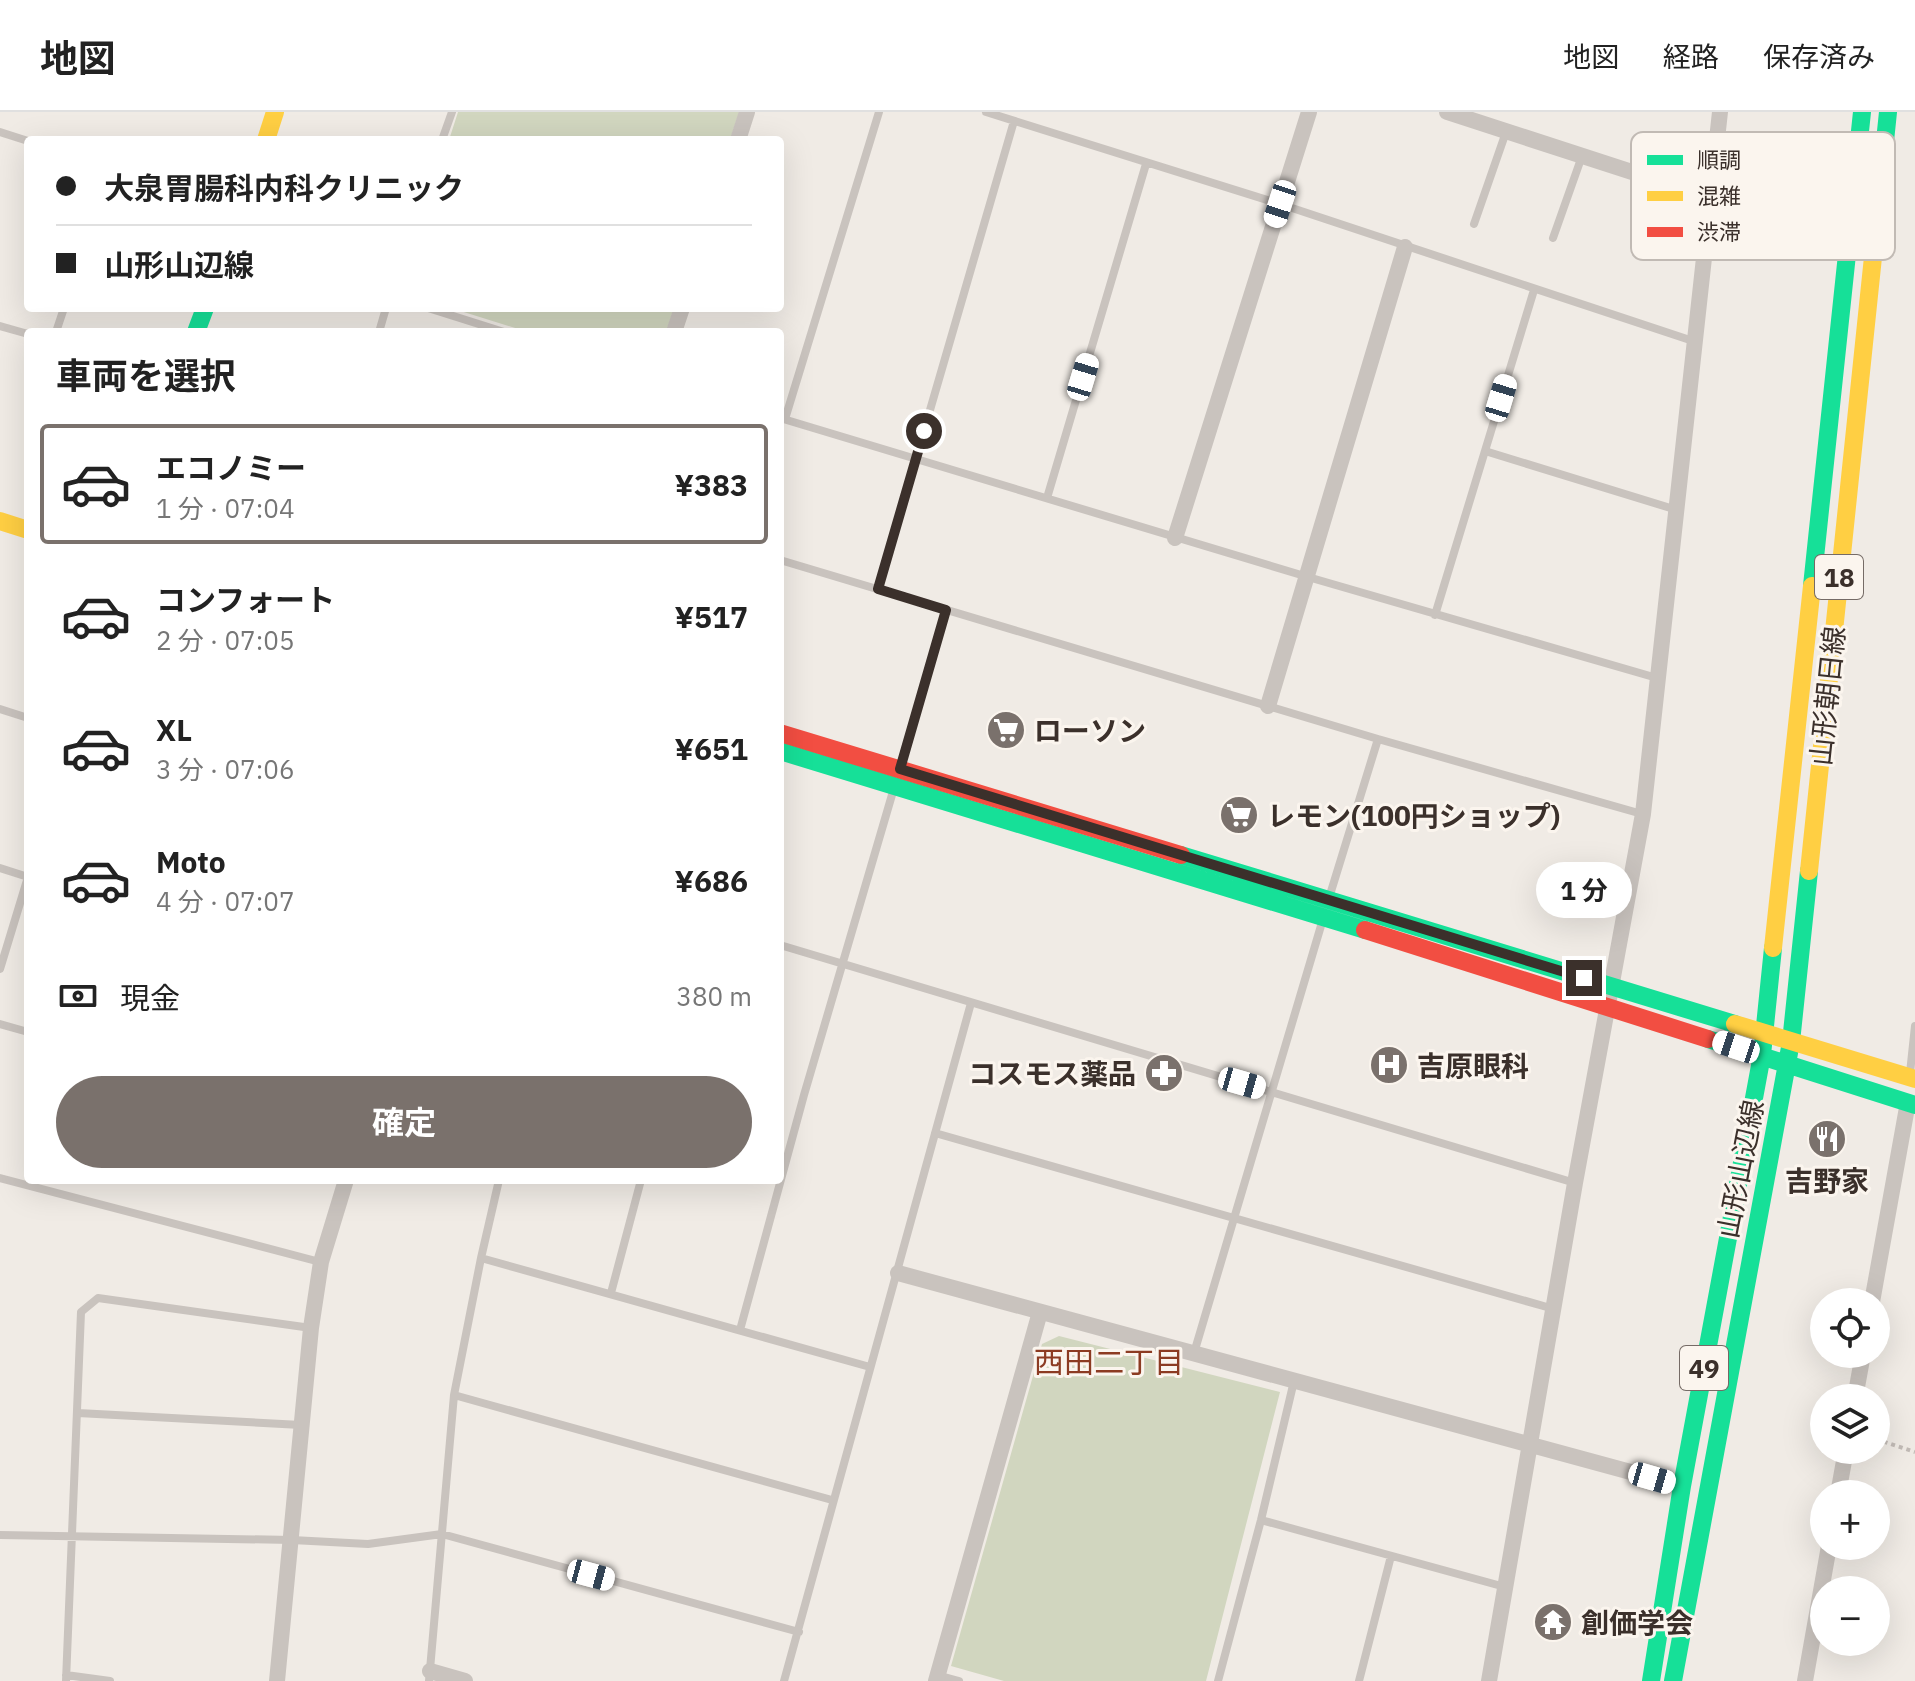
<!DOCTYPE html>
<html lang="ja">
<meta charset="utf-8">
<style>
:root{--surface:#fff;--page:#f6f6f6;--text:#222;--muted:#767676;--line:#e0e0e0;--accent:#7a716c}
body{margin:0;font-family:"IBM Plex Sans","Noto Sans JP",sans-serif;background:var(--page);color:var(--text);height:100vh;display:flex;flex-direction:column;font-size:30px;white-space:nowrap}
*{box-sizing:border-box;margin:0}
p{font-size:26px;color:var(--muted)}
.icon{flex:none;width:44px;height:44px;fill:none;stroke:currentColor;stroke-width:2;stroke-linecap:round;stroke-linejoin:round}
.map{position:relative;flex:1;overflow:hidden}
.sheet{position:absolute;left:24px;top:216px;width:760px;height:856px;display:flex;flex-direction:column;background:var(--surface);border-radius:8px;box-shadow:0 8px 32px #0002}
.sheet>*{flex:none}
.guide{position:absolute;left:24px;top:24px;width:760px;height:176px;border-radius:8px;box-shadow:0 8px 32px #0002;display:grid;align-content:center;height:176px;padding:0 32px;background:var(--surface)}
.controls{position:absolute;left:1810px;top:1176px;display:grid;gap:16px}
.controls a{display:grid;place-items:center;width:80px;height:80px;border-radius:50%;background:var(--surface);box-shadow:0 8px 32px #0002;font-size:40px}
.end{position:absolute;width:36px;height:36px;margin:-18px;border:10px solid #3b302b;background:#fff;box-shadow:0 0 0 4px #fff}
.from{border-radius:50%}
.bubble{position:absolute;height:56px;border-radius:28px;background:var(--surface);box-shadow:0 8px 32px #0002;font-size:26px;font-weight:700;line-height:56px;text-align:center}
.car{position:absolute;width:24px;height:48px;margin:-24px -12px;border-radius:10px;box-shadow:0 0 6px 2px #0007;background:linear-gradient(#fff 24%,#345 0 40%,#fff 0 76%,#345 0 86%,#fff 0)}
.guide b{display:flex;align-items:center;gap:28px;height:76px;font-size:30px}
.guide b+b{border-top:2px solid var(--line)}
.guide i{width:20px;height:20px;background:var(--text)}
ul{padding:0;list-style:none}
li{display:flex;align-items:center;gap:24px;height:120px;margin:0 16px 12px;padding:0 16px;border:4px solid transparent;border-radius:8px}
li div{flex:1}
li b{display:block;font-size:30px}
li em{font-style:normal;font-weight:700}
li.selected{border-color:var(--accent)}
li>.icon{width:72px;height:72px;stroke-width:1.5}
h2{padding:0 32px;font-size:36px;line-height:96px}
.pay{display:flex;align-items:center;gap:20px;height:88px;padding:0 32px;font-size:30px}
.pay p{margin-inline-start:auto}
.button{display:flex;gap:16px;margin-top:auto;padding:16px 32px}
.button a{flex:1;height:92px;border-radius:48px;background:var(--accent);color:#fff;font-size:32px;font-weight:700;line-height:92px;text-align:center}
header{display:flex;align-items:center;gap:48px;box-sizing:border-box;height:112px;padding:0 40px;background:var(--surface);border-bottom:2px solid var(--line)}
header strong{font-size:38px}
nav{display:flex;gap:44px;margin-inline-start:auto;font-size:28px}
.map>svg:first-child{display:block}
</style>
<header>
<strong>地図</strong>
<nav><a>地図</a><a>経路</a><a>保存済み</a></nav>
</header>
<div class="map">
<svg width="1915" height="1569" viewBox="0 0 1915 1569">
<rect width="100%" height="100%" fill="#f0ebe5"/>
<path fill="#d1d6bf" d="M458,0h281l-9,28h-281z
M451,196h223l-8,24h-138z
M1059,1224l221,56 -74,289h-202l-53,-15 91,-322z"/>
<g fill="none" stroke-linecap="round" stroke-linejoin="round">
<path stroke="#c2bbb6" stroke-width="4" stroke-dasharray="4 4" stroke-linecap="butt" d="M1876,1327l39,13"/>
<path stroke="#c9c3be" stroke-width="8" d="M986,0l294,92 413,137
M0,20l28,9
M442,28l10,-28
M1474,112l32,-92
M1553,126l29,-82
M428,196l76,24
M0,214l28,8
M56,220l8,-24
M379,220l7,-24
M780,306l528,159 349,101
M785,307l94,-307
M1485,339l192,59
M1047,386l99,-334
M780,448l598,179 264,75
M878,477l136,-468
M1435,503l99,-325
M0,597l28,9
M900,655l46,-157
M0,756l28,9 -28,92
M1329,786l49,-159
M780,833l795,238
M0,912l28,8
M1910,961l5,-47
M935,1021l619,176
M0,1066l320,84
M481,1146l389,109
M611,1181l30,-113
M740,1218l64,-235 90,-307
M1194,1241l129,-434
M454,1283l378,105
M78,1301l223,12
M1261,1408l244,67
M0,1423l292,5 76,4 74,-10 357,98
M66,1563l44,6
M937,1563l22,6
M66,1569l15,-369 17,-14 213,30
M429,1569l25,-286 27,-137 18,-78
M784,1569l187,-678
M1218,1569l43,-161 33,-139
M1359,1569l32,-125"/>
<path stroke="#c9c3be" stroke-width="16" d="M1447,0l262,85
M738,28l9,-28
M674,220l8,-24
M1175,426l134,-426
M1268,594l137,-459
M898,1161l784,213
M1872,1190l36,-200
M1855,1286l8,-44
M1838,1382l8,-44
M430,1559l35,10
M277,1569l34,-353 10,-66 25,-82
M936,1569l104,-369
M1489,1569l86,-498 68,-369 77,-702
M1805,1569l24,-135"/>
<path stroke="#16e098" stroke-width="18" d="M1873,145l15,-145
M196,220l9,-24
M1812,474l50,-474
M780,639l585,179
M1181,743l554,169
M1708,927l207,66
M1651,1569l31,-195 80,-431 11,-107
M1673,1569l118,-639 18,-171"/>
<path stroke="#ffcf43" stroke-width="18" d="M266,28l9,-28
M0,409l28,9
M1809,759l64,-614
M1773,836l39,-362
M1735,912l180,55"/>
<path stroke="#f24e42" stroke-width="18" d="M780,621l401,122
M1365,818l343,109"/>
</g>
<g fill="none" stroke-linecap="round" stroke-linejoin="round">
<path stroke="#3b302b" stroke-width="10" d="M924,319l-46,158 68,21 -46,159 684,209"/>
</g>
<defs>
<g id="supermarket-disc" transform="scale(2)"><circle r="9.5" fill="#7a716c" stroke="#fbf5ee"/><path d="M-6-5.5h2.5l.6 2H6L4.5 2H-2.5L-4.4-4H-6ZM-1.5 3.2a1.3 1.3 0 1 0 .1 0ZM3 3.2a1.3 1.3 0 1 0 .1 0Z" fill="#fff"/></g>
<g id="hospital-disc" transform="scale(2)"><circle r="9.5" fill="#7a716c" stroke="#fbf5ee"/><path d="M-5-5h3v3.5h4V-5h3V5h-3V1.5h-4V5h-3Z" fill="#fff"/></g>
<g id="pharmacy-disc" transform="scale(2)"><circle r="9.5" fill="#7a716c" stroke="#fbf5ee"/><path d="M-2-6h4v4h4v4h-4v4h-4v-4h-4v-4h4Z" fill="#fff"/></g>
<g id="restaurant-disc" transform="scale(2)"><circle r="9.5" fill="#7a716c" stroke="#fbf5ee"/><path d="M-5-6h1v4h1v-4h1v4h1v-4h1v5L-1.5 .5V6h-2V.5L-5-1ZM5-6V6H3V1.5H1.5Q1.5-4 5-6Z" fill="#fff"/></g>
<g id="temple-disc" transform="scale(2)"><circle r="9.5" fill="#7a716c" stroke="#fbf5ee"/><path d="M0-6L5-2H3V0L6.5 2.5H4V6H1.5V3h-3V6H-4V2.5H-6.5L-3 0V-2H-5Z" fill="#fff"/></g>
</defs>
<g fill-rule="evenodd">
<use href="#supermarket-disc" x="1006" y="618"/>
<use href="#supermarket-disc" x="1239" y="703"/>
<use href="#hospital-disc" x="1389" y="953"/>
<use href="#pharmacy-disc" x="1164" y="961"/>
<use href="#restaurant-disc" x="1827" y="1027"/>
<use href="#temple-disc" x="1553" y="1510"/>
</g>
<g text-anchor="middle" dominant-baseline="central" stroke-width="6" stroke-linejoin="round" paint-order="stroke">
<g fill="#fbf5ee" stroke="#756b66" stroke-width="2">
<rect x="1815" y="443" width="48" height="44" rx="6"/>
<rect x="1680" y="1234" width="48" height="44" rx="6"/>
</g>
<g font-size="26" font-weight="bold" fill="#3b302b">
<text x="1839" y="465">18</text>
<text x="1704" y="1256">49</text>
</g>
<g font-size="28" fill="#3b302b" stroke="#fbf5ee">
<text transform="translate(1827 584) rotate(-84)">山形朝日線</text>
<text transform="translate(1740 1057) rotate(-79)">山形山辺線</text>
</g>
<g font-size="28" font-weight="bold" fill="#3b302b" stroke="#fbf5ee" text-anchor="start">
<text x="1034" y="618">ローソン</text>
<text x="1267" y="703">レモン(100円ショップ)</text>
<text x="1417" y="953">吉原眼科</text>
<text x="1136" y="961" text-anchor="end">コスモス薬品</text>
<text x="1827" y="1068" text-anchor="middle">吉野家</text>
<text x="1581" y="1510">創価学会</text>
</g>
<g font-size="30" fill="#8c3b22" stroke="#fbf5ee">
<text x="1109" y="1249">西田二丁目</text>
</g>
</g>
<rect x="1631" y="20" width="264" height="128" rx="12" fill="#fbf5ee" stroke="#c1bab4" stroke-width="2"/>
<rect x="1647" y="43" width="36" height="10" fill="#16e098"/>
<rect x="1647" y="79" width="36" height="10" fill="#ffcf43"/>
<rect x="1647" y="115" width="36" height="10" fill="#f24e42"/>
<g font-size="22" fill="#3b302b">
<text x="1697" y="56">順調</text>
<text x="1697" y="92">混雑</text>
<text x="1697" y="128">渋滞</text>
</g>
</svg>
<div class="controls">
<a><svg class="icon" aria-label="locate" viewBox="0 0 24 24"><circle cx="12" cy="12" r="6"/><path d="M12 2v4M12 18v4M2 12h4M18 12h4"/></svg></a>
<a><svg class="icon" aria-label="layers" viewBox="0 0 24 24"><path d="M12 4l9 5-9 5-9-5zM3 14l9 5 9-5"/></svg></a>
<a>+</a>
<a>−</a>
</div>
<i class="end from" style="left:924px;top:319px"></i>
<i class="end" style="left:1584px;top:866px"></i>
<div class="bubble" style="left:1536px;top:750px;width:96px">1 分</div>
<i class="car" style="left:1280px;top:92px;rotate:198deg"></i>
<i class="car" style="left:1083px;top:265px;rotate:17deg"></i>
<i class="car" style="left:1501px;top:286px;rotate:17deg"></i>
<i class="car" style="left:1736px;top:935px;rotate:288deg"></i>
<i class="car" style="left:1242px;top:971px;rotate:106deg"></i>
<i class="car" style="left:1652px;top:1366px;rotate:106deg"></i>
<i class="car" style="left:591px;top:1463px;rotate:105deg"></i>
<div class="guide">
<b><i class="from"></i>大泉胃腸科内科クリニック</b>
<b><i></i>山形山辺線</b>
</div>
<section class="sheet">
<h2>車両を選択</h2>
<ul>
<li class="selected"><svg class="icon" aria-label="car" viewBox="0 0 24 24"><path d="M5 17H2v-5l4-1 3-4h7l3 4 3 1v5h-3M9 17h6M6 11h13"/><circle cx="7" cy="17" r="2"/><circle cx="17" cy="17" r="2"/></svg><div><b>エコノミー</b><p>1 分 · 07:04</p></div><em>¥383</em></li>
<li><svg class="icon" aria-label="car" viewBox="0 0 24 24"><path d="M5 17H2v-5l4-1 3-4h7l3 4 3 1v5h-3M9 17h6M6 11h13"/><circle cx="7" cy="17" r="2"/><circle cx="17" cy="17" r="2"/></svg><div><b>コンフォート</b><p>2 分 · 07:05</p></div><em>¥517</em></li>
<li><svg class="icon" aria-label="car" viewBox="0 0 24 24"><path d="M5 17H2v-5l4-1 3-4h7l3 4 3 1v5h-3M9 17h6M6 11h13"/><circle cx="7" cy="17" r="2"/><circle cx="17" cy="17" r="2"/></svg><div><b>XL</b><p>3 分 · 07:06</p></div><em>¥651</em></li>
<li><svg class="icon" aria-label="car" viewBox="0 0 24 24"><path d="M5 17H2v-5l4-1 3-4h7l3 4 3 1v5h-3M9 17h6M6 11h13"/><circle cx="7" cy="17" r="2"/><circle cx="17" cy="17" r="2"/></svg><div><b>Moto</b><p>4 分 · 07:07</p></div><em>¥686</em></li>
</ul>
<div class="pay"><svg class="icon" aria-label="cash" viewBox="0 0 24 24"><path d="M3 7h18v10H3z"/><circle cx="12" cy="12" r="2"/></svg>現金<p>380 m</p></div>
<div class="button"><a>確定</a></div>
</section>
</div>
